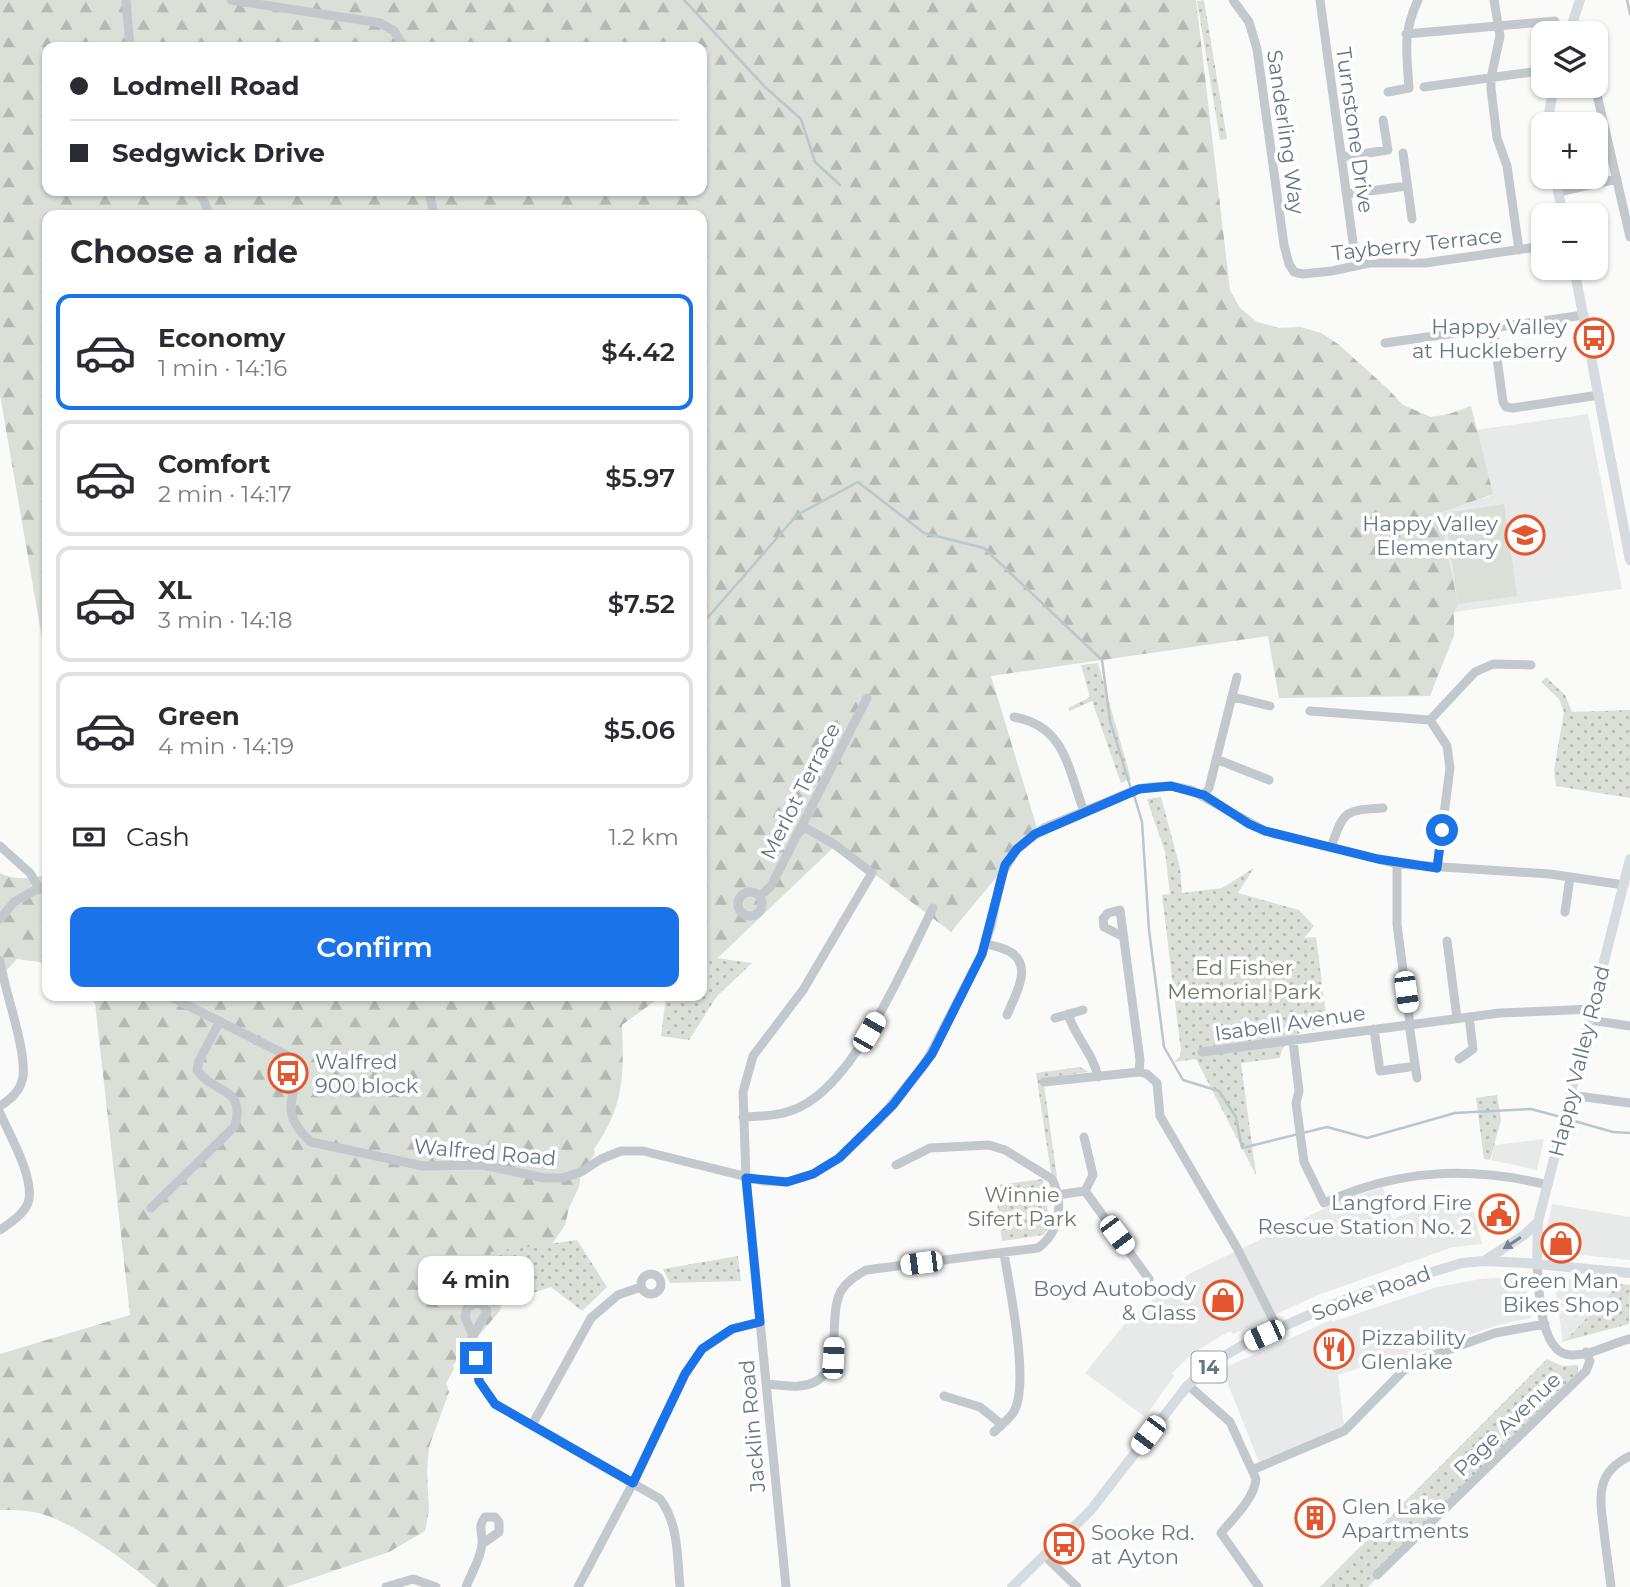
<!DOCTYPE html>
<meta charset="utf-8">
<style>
:root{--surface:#fff;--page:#f2f2f3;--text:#2b2b33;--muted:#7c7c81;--line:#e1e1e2;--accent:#1a73e8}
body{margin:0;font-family:Montserrat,sans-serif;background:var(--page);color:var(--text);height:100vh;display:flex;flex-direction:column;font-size:26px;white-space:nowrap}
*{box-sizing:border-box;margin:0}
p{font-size:23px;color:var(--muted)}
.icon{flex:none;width:38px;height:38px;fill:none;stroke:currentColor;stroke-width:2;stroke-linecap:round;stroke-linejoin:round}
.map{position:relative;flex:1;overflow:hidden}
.details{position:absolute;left:42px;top:210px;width:665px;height:791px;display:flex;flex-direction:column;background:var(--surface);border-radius:14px;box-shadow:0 2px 5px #0004}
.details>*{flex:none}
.hud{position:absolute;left:42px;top:42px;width:665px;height:154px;border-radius:14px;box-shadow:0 2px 5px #0004;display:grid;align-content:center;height:154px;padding:0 28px;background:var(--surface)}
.controls{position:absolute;left:1531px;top:21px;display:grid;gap:14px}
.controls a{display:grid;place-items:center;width:77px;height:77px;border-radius:14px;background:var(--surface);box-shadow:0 2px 5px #0004;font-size:35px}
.end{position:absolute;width:32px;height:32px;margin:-16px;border:9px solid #1a73e8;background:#fff;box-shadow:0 0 0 4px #fff}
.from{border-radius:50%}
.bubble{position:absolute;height:49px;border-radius:14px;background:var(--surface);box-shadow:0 2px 5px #0004;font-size:23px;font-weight:600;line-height:49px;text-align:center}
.car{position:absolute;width:21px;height:42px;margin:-21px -10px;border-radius:9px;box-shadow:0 0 5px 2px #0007;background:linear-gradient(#fff 24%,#345 0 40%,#fff 0 76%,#345 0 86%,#fff 0)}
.hud b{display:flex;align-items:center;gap:24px;height:66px;font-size:26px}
.hud b+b{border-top:2px solid var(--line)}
.hud i{width:18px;height:18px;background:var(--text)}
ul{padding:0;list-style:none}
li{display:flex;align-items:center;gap:21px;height:116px;margin:0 14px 10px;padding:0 14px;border:4px solid var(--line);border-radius:14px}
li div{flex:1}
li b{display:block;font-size:26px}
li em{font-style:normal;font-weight:600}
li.selected{border-color:var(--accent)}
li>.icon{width:63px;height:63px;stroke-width:1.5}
h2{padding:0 28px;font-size:32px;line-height:84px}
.pay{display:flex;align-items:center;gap:18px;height:77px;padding:0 28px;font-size:26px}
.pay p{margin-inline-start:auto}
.cta{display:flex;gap:14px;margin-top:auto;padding:14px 28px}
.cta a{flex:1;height:80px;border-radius:14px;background:var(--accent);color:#fff;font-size:28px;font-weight:600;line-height:80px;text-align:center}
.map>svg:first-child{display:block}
</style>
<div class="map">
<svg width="1630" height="1587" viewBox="0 0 1630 1587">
<defs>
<pattern id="forest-firs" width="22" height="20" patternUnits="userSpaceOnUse" patternTransform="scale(1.75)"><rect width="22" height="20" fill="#dadfd7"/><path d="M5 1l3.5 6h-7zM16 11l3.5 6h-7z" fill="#b4b9b4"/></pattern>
<pattern id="park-dots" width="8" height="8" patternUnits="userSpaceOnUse" patternTransform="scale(1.75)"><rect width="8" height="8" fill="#dadfd7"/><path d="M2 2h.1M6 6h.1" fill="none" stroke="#b4b9b4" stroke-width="1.8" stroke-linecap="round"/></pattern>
</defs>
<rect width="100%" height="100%" fill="#fafaf8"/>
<path fill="#e8e9e9" d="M1588,414l34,175 -168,23 -21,-107 56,-8 -13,-67z
M1544,1139l-7,31 -46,-10 3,-15z
M1383,1187l9,32 48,-17 30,-3 12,45 -29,3 -135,48 -85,39 -2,-3 -10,5 -29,18 -20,19 2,3 -29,41 -60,-44 46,-57 58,-42 151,-73z
M1552,1204l78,13v43l-77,-8 -7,-9 -1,-7z
M1524,1276l7,42 -33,7 -44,15 -32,12 -21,11 -20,-2 -43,14 6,50 -11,7 -74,30 -37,-93 109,-49 1,2 105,-35 44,-8z
M1554,1278l65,6 -56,59 -9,-63z"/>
<path fill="#dadfd7" d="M1504,504l13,92 -59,8 -13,-91z"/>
<path fill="url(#forest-firs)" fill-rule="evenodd" d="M0,0h1196l34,290 10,18 17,14 22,6 22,-1 20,6 17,11 49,44 16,17 28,12 18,-3 22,-8 22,88 -54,19 19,91 -4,8v23l-24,61 -151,2 -11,-62 -277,40 46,152 -86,104 -115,-87 -134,128v-758h-655v452l-47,-272zM47,47h655v144h-655z
M0,873c15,8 31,5 47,2v91l-8,-4 -22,-3 -17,18z
M89,996h573l-40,29c2,50 2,82 -28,124l1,5 -14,18 -2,15 -10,21 -4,17 -17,25 -46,54 -3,8 -46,53 1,4 -8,14 3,9 -20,55 -2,24 2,39 -4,21 -36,21 -103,35h-129c-24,-21 -79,-61 -109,-71 -15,-6 -32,-6 -48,-6v-156l130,-39 -35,-312z"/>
<path fill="url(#park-dots)" d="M1204,0l23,139 -7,1 -23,-139z
M1098,663l33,116 -10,4 -29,-82 -22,10 -2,-3 22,-11 -9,-32z
M1546,677l19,18 7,17 58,-2v88l-74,-12 -2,-16 10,-58 -5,-13 -18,-17z
M1161,797l19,71 2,25 40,-5 32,-20 -16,25 61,17 15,16 -10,12 12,-1 11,85 8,-1 1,6c-24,3 -51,2 -56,31l-39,5 15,112 -60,-116 -22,3 6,-6 1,-5 -19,-156 8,-1 -5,-42 -18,-53z
M702,956l50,7 -35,33 -28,44 -28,-4 5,-40h36z
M1080,1067l9,5 -46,6 14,99 -6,-4 -15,-100z
M1497,1095l4,25 -11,40 -6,-1 -8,-61z
M1043,1179l7,48 -7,8 -41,6 -7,-56z
M577,1240l30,47 -25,24 -31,-24 -58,19 -3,-6 -10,-6 11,-42z
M738,1256l3,25 -71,2 -7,-14z
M1619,1284l11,1 -1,39 -64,17z
M1547,1359l15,7 16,-1v11l-210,211h-48z"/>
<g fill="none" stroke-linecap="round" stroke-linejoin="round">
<path stroke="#bbc7cb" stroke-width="2.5" d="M684,0l81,87 36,32 14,43 25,23
M1627,0l3,14
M702,624l95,-109 61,-33 66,51 60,15 118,112 8,61 21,68
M1134,795l8,27 7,108 15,117 19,33 36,11 17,26 6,31 85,-21 40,11 88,-25 76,-4 30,8
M1567,1119l46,13 17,1"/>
<path stroke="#c3c8cc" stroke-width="9" d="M126,0l4,47
M231,0l149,23 14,8 10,16
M1233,0l16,22 8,27 27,196 5,19 5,8 9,2 29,-3 37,-8h56l119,-17
M1320,0l36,264
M1494,0l6,36 -9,42v11l6,49 10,28 12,84
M1406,34l149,-13
M1595,86l35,151
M1424,87l115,-16
M1388,92l21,-4c-2,-35 -7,-54 9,-88
M1403,153l9,66
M1342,157l46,-7 -5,-30
M197,191l7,10 5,14
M429,191l5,24
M1558,192l59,-13
M1347,194l60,-8
M1493,329l10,73 3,5 7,1 86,-13
M1385,343l199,-28
M1233,697l37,9
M1310,711l120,9
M1014,717c52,9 54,53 70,94
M1430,720l17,26 3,22 -13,100
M1430,720l45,-48 18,-8 38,1
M1216,759l53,21
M1204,795l5,-7 28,-111
M0,846l30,27 9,15
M1331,847c13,-36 13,-37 52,-39
M1397,864v60l13,100
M738 904a12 12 0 1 1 24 0a12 12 0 1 1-24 0Z
M760,896l11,-10 96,-188
M1565,912l5,-35
M0,919l14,-17 25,-14 8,4
M1124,937l-20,-10 -1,-8 5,-6 12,-3 20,150 -1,12 8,2 10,9 3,33 77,132 41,81
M1447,941l10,77
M986,944c8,2 19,4 26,9 21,15 2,44 -5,62
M0,961c5,32 26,86 23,115 -2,15 -12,23 -23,30
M169,996l119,60 8,7 3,8c-9,32 -16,46 12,71l112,24 60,-1 61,13h18l19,-6 20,-13 20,-8h22l120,30 24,1 26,-8 27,-16 36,-35 49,-59 57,-110 9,-28 11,-53 15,-24 27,-21 94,-39 13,-2 20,-1 20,4 74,41 132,33 153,10 74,11
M1068,1014c7,23 25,39 30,63
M1055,1018l28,-8
M1590,1020l40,6
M1409,1024l8,54
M1374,1029l6,42 29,-4
M1293,1041l6,50 -3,12 8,59 20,41c74,-34 146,-37 224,-18
M1202,1052l298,-39 93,-4
M1459,1059l14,-10 -4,-32
M1044,1082l95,-10
M1570,1095l60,8
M0,1113c9,21 36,67 28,90 -5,12 -18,20 -28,27
M743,1117c19,-1 39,-1 57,-10 57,-27 105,-144 133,-199
M1084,1137l9,38 -8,16
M1085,1191l64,88
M1057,1195l28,-4
M151,1208l84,-82c11,-41 -23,-32 -38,-56l2,-9 21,-40
M1537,1264c2,24 2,90 34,91 19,1 41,-12 59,-16
M641 1284a10 10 0 1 1 20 0a10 10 0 1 1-20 0Z
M473,1336l14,-25 -6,-7 -4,-2 -10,6 -2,9 8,19 6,45 16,23 165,95c19,25 17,58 20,88
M766,1384c11,1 23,3 33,2 51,-4 26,-66 42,-95 6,-10 15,-15 25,-21l172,-22c22,-16 26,-45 14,-69l-47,-29 -16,-5 -59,3 -34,17
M1188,1385l42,37 26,57c-2,20 -22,38 -35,54l38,54
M944,1396l36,11 21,17
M532,1425l59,-107 27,-23 23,-8
M994,1432c6,-6 14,-12 19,-19 18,-27 -4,-126 -9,-160
M1252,1470l92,-39 59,-60 14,-10 78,-28 50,-9
M1044,1555l33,32
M1377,1575l209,-204 4,-10 -4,-9
M386,1587l27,-8 23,8
M466,1587c5,-13 15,-29 16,-43 1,-11 -5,-17 3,-27h10l4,5v10l-17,12
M578,1587l55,-104 52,-109 17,-25 30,-20 28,-7
M786,1587l-40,-409 -3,-86 10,-36 50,-66 69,-117 -38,-29 -32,-18
M1611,1587c-2,-18 -5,-37 -7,-55 -4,-33 -10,-59 26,-76"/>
<path stroke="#d6dbdf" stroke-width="10" d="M1569,33l11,-33
M1547,124l7,-38
M1555,177l8,38
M1574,268l56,292
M1484,1261l40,-26 14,-13
M1537,1264l1,-42 92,-363
M1012,1587l78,-76 98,-126 31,-26 31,-18 77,-34 42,-16 93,-28 22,-2 42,2 104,10"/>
</g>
<defs><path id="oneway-solid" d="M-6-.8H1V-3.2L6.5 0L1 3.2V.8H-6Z" transform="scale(1.75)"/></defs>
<use fill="#768591" href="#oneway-solid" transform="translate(1512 1243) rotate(147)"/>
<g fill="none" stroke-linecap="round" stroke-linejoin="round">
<path stroke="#1a73e8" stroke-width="9" d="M476,1358l3,23 16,23 138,79 52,-109 17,-25 30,-20 28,-7 -14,-144 41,4 26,-8 26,-16 54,-53 39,-51 50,-100 23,-89 12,-16 18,-15 104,-45 32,-3 33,9 45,29 16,7 113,28 59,9 5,-38"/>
</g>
<defs>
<g id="bus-ring" transform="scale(2.0125)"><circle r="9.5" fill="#fff" stroke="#e4572e" stroke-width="1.5"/><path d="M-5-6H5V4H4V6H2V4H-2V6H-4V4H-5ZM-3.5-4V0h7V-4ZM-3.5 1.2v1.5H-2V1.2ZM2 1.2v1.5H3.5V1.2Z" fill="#e4572e"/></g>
<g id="school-ring" transform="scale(2.0125)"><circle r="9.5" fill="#fff" stroke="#e4572e" stroke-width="1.5"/><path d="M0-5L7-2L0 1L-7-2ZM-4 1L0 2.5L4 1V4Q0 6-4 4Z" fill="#e4572e"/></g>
<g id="civic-ring" transform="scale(2.0125)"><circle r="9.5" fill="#fff" stroke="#e4572e" stroke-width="1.5"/><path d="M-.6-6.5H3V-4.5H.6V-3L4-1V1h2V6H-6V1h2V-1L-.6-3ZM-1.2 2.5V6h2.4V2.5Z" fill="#e4572e"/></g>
<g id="shop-ring" transform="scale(2.0125)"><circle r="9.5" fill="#fff" stroke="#e4572e" stroke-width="1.5"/><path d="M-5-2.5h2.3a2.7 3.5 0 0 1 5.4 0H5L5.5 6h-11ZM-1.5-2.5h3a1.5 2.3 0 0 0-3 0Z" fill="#e4572e"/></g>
<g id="restaurant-ring" transform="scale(2.0125)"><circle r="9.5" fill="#fff" stroke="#e4572e" stroke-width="1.5"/><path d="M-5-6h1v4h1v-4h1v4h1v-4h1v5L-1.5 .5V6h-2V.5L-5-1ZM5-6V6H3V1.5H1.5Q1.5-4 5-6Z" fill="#e4572e"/></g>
<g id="building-ring" transform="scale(2.0125)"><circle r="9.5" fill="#fff" stroke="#e4572e" stroke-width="1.5"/><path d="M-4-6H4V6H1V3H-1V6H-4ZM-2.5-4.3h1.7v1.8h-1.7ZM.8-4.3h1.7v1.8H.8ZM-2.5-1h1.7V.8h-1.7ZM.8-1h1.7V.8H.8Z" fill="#e4572e"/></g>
</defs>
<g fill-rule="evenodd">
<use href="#bus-ring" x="1594" y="338"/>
<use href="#school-ring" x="1525" y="535"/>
<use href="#bus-ring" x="288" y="1073"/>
<use href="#civic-ring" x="1499" y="1214"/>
<use href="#shop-ring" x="1561" y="1243"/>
<use href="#shop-ring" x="1223" y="1300"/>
<use href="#restaurant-ring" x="1334" y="1349"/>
<use href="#building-ring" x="1315" y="1518"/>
<use href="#bus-ring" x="1064" y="1544"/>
</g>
<g text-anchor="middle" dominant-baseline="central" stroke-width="7" stroke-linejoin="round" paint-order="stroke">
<rect fill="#fff" stroke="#939fa8" stroke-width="2" x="1191.5" y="1351.5" width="35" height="31" rx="5"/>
<g font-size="19" font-weight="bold" fill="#657683">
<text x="1209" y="1367">14</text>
</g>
<g font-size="21" fill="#657683" stroke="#fff">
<text transform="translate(1355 130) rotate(82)">Turnstone Drive</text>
<text transform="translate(1286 132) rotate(82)">Sanderling Way</text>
<text transform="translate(1417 244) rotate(-6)">Tayberry Terrace</text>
<text transform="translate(800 791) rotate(-63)">Merlot Terrace</text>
<text transform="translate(1290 1023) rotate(-8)">Isabell Avenue</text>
<text transform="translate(1579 1061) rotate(-76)">Happy Valley Road</text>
<text transform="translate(485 1152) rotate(5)">Walfred Road</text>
<text transform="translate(1371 1293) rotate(-20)">Sooke Road</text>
<text transform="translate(1507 1424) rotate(-44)">Page Avenue</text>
<text transform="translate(752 1426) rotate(-95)">Jacklin Road</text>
</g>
<g font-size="21" fill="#657683" stroke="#fff" text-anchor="end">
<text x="1567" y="326">Happy Valley<tspan x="1567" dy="24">at Huckleberry</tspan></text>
<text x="1498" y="523">Happy Valley<tspan x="1498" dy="24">Elementary</tspan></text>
<text x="315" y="1061" text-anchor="start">Walfred<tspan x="315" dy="24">900 block</tspan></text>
<text x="1472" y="1202">Langford Fire<tspan x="1472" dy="24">Rescue Station No. 2</tspan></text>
<text x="1561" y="1280" text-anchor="middle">Green Man<tspan x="1561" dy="24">Bikes Shop</tspan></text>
<text x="1196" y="1288">Boyd Autobody<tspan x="1196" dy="24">&amp; Glass</tspan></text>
<text x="1361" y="1337" text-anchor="start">Pizzability<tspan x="1361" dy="24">Glenlake</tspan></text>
<text x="1342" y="1506" text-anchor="start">Glen Lake<tspan x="1342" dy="24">Apartments</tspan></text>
<text x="1091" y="1532" text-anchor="start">Sooke Rd.<tspan x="1091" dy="24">at Ayton</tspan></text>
</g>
<g font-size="21" fill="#687a64" stroke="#fff">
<text x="1244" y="967">Ed Fisher<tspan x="1244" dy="24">Memorial Park</tspan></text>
<text x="1022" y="1194">Winnie<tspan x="1022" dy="24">Sifert Park</tspan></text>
</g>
</g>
</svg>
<div class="controls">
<a><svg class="icon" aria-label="layers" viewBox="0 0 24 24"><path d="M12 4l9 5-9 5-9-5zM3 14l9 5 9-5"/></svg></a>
<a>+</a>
<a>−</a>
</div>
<i class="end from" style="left:1442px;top:830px"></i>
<i class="end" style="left:476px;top:1358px"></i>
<div class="bubble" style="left:418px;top:1256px;width:116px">4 min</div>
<i class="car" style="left:1406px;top:992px;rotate:172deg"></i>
<i class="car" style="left:869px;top:1032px;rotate:30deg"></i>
<i class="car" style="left:1117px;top:1235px;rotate:143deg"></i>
<i class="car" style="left:921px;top:1263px;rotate:263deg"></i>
<i class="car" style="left:1264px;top:1335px;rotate:246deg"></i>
<i class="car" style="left:833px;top:1358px;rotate:3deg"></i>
<i class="car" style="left:1148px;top:1435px;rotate:217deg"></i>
<div class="hud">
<b><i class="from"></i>Lodmell Road</b>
<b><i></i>Sedgwick Drive</b>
</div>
<section class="details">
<h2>Choose a ride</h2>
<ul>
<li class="selected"><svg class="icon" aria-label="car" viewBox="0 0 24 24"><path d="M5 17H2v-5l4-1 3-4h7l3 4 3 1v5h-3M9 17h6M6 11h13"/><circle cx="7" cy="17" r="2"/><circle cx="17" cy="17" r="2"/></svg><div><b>Economy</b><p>1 min · 14:16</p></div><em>$4.42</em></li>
<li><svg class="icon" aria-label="car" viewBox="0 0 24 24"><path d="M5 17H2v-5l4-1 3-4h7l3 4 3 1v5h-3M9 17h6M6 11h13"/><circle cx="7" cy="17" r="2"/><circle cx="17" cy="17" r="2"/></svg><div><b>Comfort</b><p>2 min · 14:17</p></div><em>$5.97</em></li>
<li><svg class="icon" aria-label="car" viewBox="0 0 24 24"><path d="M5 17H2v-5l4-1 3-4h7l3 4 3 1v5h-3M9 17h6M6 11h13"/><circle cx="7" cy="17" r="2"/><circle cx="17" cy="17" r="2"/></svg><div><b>XL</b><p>3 min · 14:18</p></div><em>$7.52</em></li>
<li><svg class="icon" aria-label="car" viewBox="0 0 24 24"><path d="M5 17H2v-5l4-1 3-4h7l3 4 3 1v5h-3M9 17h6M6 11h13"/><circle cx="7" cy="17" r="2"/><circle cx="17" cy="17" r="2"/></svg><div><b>Green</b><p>4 min · 14:19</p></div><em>$5.06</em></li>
</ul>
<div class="pay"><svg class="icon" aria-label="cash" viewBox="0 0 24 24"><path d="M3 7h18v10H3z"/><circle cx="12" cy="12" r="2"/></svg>Cash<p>1.2 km</p></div>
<div class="cta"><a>Confirm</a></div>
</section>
</div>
